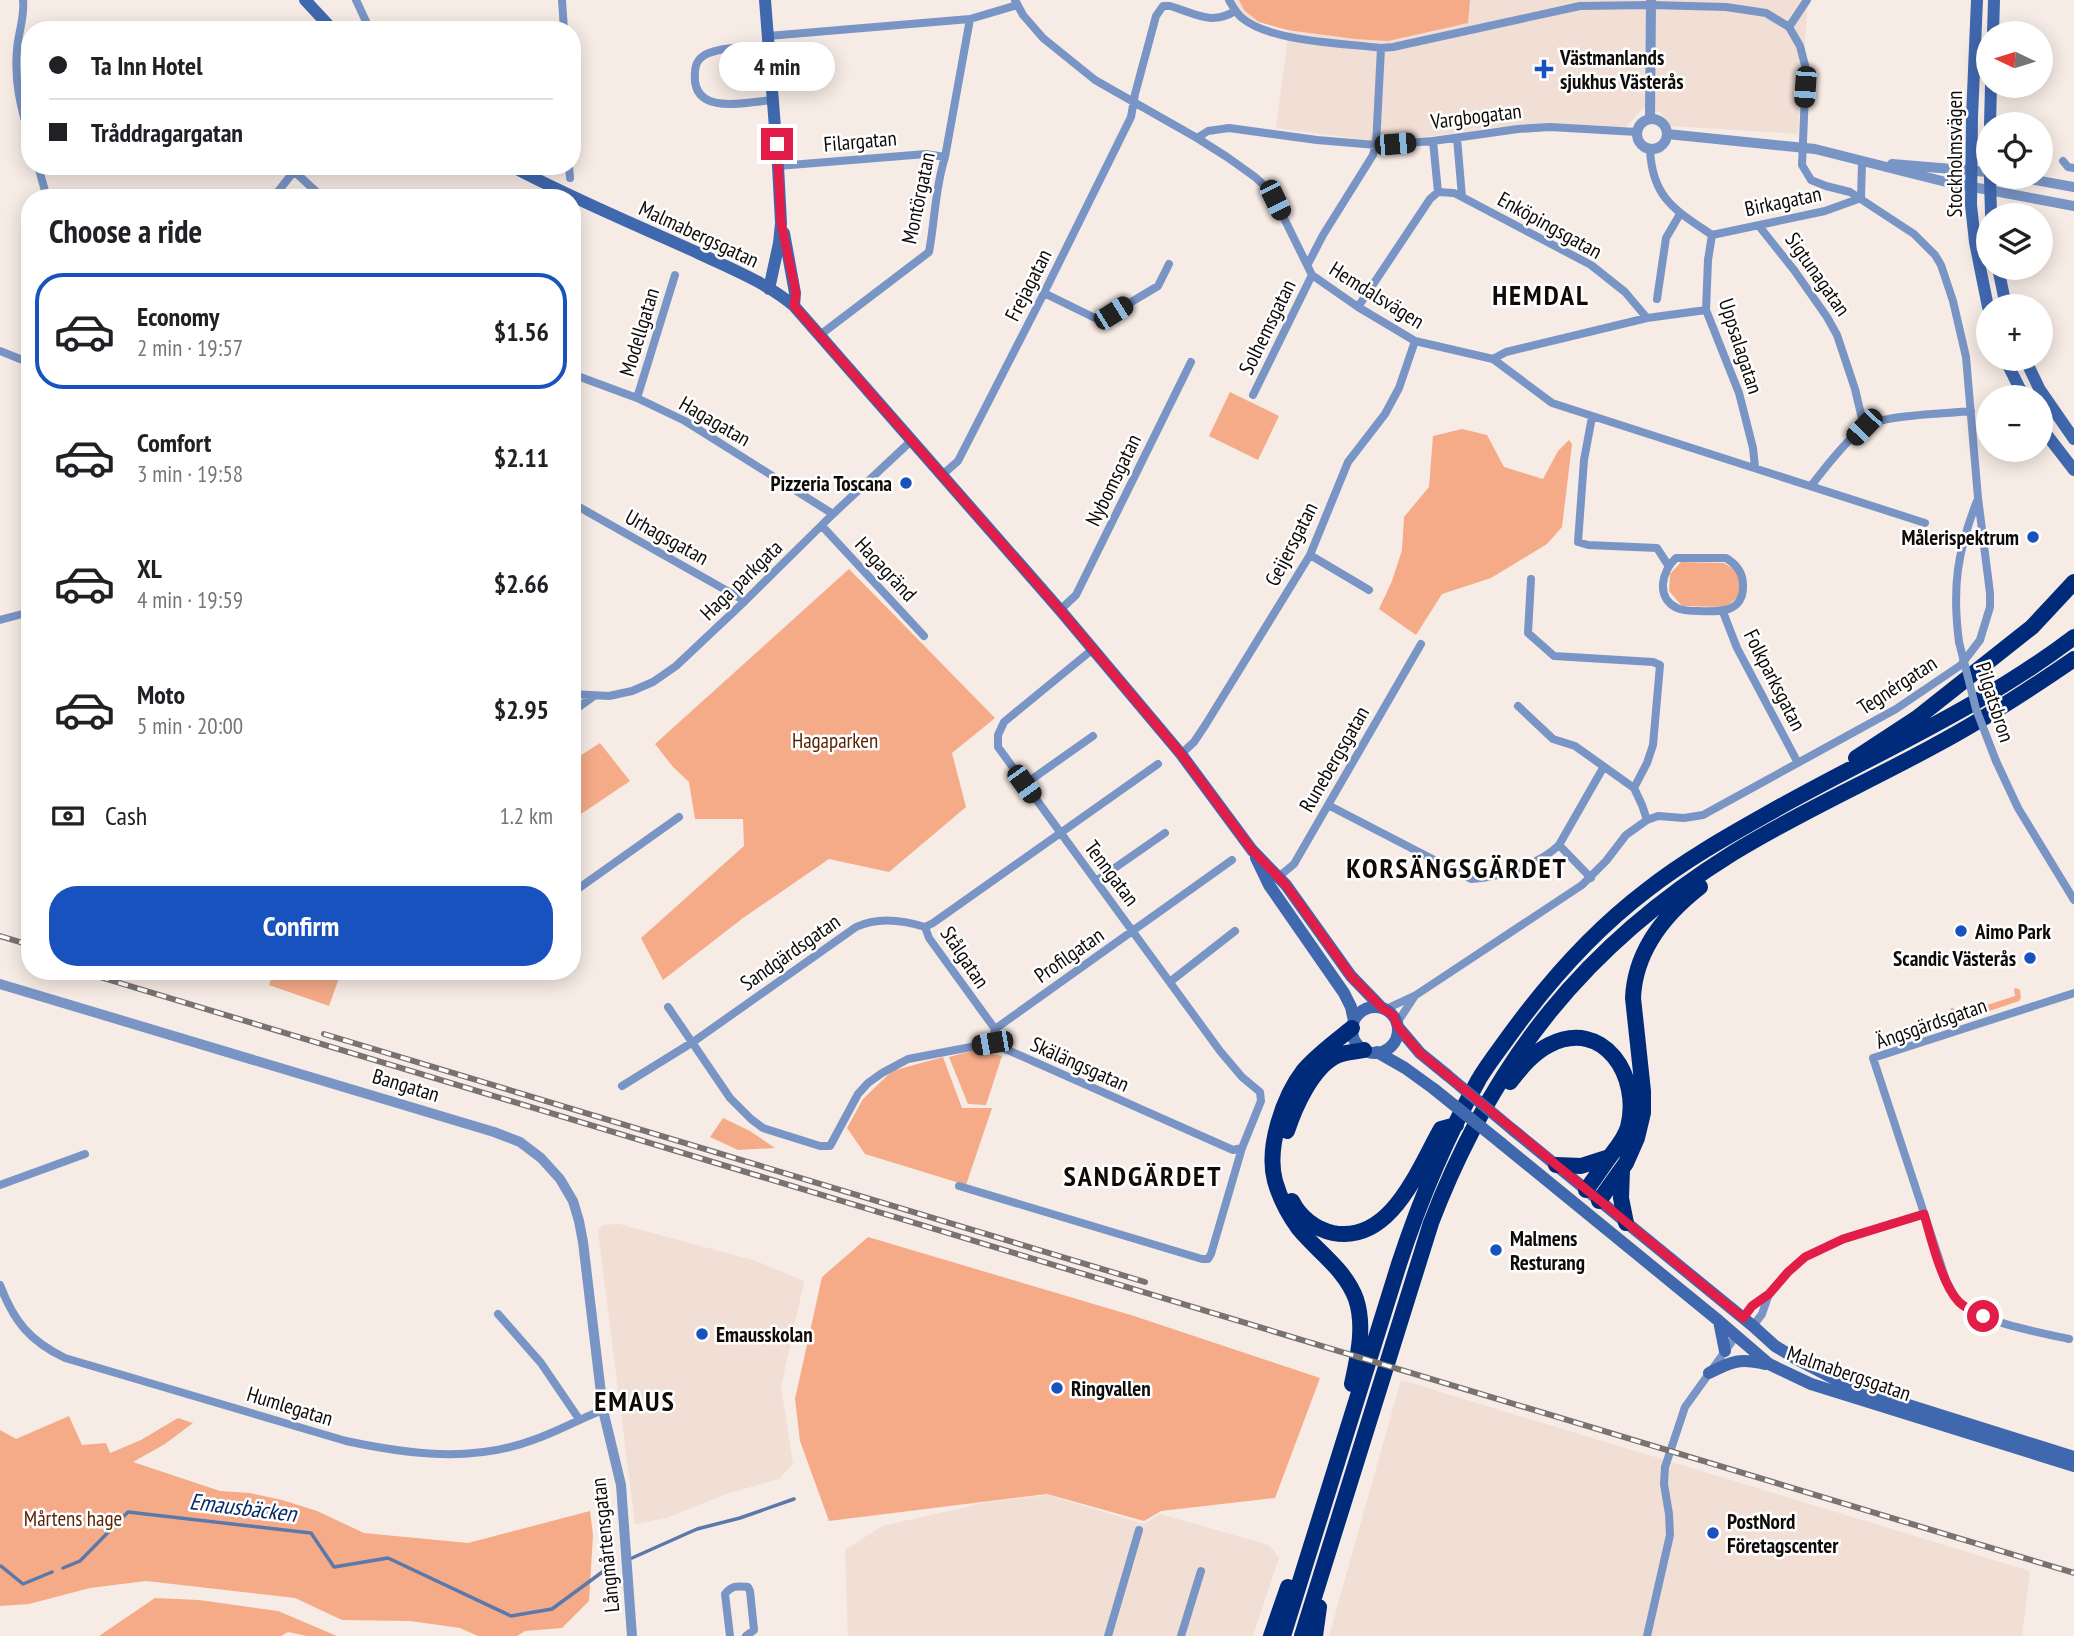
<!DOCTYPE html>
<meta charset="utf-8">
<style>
:root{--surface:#fff;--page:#f2f2f2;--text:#202124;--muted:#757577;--line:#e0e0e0;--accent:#1752be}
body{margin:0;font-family:"PT Sans Narrow",sans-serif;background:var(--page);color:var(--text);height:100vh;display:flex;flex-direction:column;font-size:26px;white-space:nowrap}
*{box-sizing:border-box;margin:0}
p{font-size:23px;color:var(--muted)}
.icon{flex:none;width:38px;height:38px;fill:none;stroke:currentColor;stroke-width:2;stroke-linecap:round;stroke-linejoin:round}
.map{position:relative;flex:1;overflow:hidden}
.panel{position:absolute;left:21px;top:189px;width:560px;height:791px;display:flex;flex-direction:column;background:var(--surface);border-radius:28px;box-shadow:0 4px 18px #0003}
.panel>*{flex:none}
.guide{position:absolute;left:21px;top:21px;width:560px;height:154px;border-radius:28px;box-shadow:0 4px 18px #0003;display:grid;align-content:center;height:154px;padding:0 28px;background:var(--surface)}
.needle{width:46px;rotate:274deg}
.tools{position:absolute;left:1976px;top:21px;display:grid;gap:14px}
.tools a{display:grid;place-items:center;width:77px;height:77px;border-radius:50%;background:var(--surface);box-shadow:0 4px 18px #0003;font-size:35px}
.end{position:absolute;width:32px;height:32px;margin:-16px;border:9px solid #e11d48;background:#fff;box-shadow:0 0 0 4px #fff}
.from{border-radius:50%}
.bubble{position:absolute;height:49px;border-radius:24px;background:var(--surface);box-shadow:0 4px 18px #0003;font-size:23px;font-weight:800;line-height:49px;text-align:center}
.car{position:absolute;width:21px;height:42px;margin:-21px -10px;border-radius:9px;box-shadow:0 0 5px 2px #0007;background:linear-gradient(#222 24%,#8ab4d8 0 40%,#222 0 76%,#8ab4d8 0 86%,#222 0)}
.guide b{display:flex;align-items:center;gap:24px;height:66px;font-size:26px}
.guide b+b{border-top:2px solid var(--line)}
.guide i{width:18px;height:18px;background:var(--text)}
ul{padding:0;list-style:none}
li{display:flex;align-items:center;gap:21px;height:116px;margin:0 14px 10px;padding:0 14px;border:4px solid transparent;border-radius:28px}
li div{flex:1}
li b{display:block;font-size:26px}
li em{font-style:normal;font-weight:800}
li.current{border-color:var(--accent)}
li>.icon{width:63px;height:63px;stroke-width:1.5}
h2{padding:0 28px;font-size:32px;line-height:84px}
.pay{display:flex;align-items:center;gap:18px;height:77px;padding:0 28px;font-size:26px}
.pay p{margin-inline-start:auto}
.cta{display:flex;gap:14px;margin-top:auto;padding:14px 28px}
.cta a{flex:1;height:80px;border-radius:28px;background:var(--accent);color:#fff;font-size:28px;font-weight:800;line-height:80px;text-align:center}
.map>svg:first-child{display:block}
</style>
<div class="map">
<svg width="2074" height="1636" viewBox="0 0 2074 1636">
<rect width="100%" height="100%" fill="#f7ebe5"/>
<path fill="#f1ded5" d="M1226,0h582l-10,134 -127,-8 -11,-14 -17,-4 -17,19h-129l-63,9 -60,5 -98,-13 13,-99 -56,-13z
M619,1224l137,37 48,20 -23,106 12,77 -14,15 -53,15 -60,24 -31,6 -37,-293 4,-6z
M1401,1380l629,191 -8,65h-693z
M1048,1495l96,29 16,-10 109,31 10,13 -26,78h-405l-3,-86 37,-24 106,-24z"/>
<path fill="#f5ab88" d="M1239,0h231l-2,23 -80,18 -33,-2 -68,-9 -28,-8 -15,-12z
M1230,392l49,24 -21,44 -49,-24z
M1462,429l25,6 17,32 39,12 15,-28 11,-11 3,4 -10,83 -15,17 -56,34 -49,16 -26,41 -37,-26 13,-28 10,-31 2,-33 25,-30 4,-51z
M1681,562l43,1 16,10 -1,23 -13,11 -44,-1 -13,-15 1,-17z
M849,569l146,149 -43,35 14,54 -77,65 -60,-13 -86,59 -80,62 -22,-42 103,-92 -1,-27h-48l-6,-37 -16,-15 -18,-23z
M600,743l30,38 -58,39v-59z
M274,971h43l22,7 -10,28 -60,-21z
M2016,988l4,2 1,8 -2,3 -59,20 -8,-2 -2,-7 1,-4h2l6,6 56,-18 -1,-7z
M975,1050l27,6 -16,49 -18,-1 -19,-47z
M943,1057l19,51h30l-26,77 -101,-31 -18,-26 16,-29 29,-28z
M723,1118l27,13 25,17 -37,2 -28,-13z
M868,1237l266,79 186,62 -45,120 -114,13 -17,10 -97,-27 -218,27 -29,-80 -5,-42 27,-122z
M69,1416l13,29 24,-2 4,10 31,-13 37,-22 15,5 -28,21 -32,18 87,29 30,2 32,7 35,11 47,22 104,10 122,-32 3,24 -4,66 -27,27 -37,3 -8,5h-39l-18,-8 -50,-7 -68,-1 -47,-22 -149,-17 -56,7 -61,16 -29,2v-176l16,9z
M155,1598l44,2 79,11 59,25h-30l-19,-4 -7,4h-182z"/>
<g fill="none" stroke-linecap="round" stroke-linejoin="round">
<path stroke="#5b78ab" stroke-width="3.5" d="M632,1558l65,-29 43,-11 54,-19
M1,1566l22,18 29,-12
M63,1568l17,-7 48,-49 183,21 23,34 54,-9 123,58 41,-7 53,-39"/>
<path stroke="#7995c6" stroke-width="8" d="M23,0c2,17 -5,33 -6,50 -3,31 4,59 13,88
M356,0l14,30
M562,0l2,30
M1015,0l8,15 20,23 52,42 102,58 30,19 28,20 13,12 7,11 37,75 46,32 57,34 78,18 59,44 373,120
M1229,0c4,7 7,13 13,18 29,24 101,25 139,30l12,-1 187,-41 71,-1 75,2 40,6 23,14 11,19 6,23 -4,96 9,15 15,6 24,6 64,42 21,21 6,10 12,36 13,56 12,141 12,95v14l-10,33 -19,25 -65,44 -193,106 -19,3 -26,-2 -11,4 -21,15 -20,26 -24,24 -166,110 -30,14
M1789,27l18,-27
M768,36l202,-17 47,-14
M769,46c-19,2 -43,0 -60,7 -10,4 -14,10 -14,20 -4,44 52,29 78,27
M1197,138l11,-7 21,-3 88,12 59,5 57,-4 85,-12 32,-2 87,5
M1433,141l5,51
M1650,149c2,49 25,61 62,86
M2063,161l5,6 6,1
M38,166l9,32
M569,166l1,12
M778,166l148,-12 19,3
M295,172l28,26
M1462,197l129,68 34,27 22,26
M273,198l25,-32
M1861,198l1,-36
M1759,226l35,44 33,47 10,18 18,54 9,38
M1712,235l-4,25 -2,50 33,83 14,55 2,19
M1712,235l113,-24 36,-13
M1308,264l15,-29 50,-80 3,-10 5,-97
M1044,293l51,25 8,1 55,-33 11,-22
M1657,299l9,-61 14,-24
M1358,307l72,-108 8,-7 16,1 8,4 -5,-59
M820,335l109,-83c6,-32 6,-64 16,-95l25,-138
M0,351l30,12
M1493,359l13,-7 141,-34 59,-8
M572,374l65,24 48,23 148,93
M1253,395l59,-120
M637,398l38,-123
M1592,417l-8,43 -6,82 10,3 69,3 11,17
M941,476l17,-15 86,-168 87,-176 4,-23 21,-78 7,-10h7c24,7 41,20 65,5
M1811,486c13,-17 35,-46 52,-58 18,-14 83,-14 108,-17
M572,503l173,98
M822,526l102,110
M1310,555l59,35
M1676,558h50c10,6 17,15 17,27 1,28 -24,27 -44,26 -7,0 -16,0 -22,-3 -22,-10 -15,-38 -1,-50z
M1531,579l-3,54 26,23 99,6 7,3 -7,80 -6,18 -13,25 8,17 5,15
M1060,610l16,-15 115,-233
M1723,612l14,36 61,115
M0,620l30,-8
M1959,642c-7,-54 -2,-90 18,-141
M572,694l37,2 23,-5 21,-9 23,-16 69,-65 88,-87 78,-73
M1518,706l35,33 22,7 59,42
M572,712l22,-16
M1181,754l13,-12 12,-18 104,-169 38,-93 37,-48 14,-26 16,-47
M1996,761l22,47 56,92
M1025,784l68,-48
M1328,805l143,74c27,-1 69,-15 88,-34l44,-77
M1559,845l32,33
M1276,879l18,-15 127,-220
M1096,881l69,-48
M572,893l107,-76
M925,927l4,11 66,91 -3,14
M1171,981l64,-50
M668,1007l62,91 21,21 12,9 57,18h10l28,-52 10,-11 14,-10 26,-14 84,-16 241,107 9,-2 19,-47 -1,-9 -18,-15 -22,-26 -222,-304v-12l6,-13 89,-73
M1397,1023l17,-26
M995,1029l237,-169
M622,1086l71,-44 163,-115c21,-10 47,-7 69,0l8,-4 225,-159
M0,1185l85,-31
M959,1186l243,73h6l3,-5 31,-106
M0,1285c14,37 30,56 65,73l281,83c61,13 126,22 187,-1 24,-8 46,-21 70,-30
M498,1314l43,49 38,56
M1743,1318l9,-12 17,-12 19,-22 17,-15 38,-18 81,-25
M1753,1326l9,-12 7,-20
M2069,1339c-28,-6 -88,-17 -109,-36 -6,-6 -10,-15 -14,-23l-73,-222 201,-65
M730,1636l-5,-42c7,-9 12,-8 23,-7l2,4 4,39 -8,6
M1108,1636l31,-106
M1181,1636l20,-65
M1647,1636l23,-101 -1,-21 -5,-30 1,-17 20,-60 51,-71"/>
<path stroke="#7995c6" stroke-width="10" d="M1650,119l1,-119
M1637 134a15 15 0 1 1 30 0a15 15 0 1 1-30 0Z
M1667,134l148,15 131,33 128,24
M1892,164l96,8
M2018,177l56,10
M0,984l494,148 26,10 21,16 19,21 13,22 6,20 4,21 20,168 18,75 11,151"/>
<path stroke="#4068af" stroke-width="12" d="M305,0l28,30
M765,0l13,166 3,57 -2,20 -10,46
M1977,0l-5,117 -1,88 4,37 13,65
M1993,33l1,-33
M1990,124l1,-38
M511,166c60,32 123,58 185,86 33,16 70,30 98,54l266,304 121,144 71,96 34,35 65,91 31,32
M1990,177l1,38
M784,233l11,60 -1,13
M1998,268l8,38
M2005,359l19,38
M2025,359l15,31 34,49
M2040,426l34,44
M1256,858l13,27 75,108 7,14 3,14
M1352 1030a23 23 0 1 1 46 0a23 23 0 1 1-46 0Z
M1398,1027l22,26 27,22
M1377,1052l28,16 29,21
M1513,1130l240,196 22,20 23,14 46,24 23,8 207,65
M1501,1143l218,178 50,43 42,20 263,82
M1719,1321l6,30
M1709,1373c23,-12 31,-15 56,-9"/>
<path stroke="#002b7b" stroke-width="16" d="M1856,758l61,-40 115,-91 42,-45
M1352,1028c-16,13 -34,26 -48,42 -21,27 -38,78 -29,111 5,18 13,33 24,48 19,23 46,40 57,70 9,27 2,57 -4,85
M1510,1082c11,-14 23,-29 39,-37 55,-28 92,32 79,82 -4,13 -12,21 -20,32 -7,10 -14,21 -22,31
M1287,1131c8,-24 25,-63 49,-75 8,-4 19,-4 28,-6
M1556,1165l25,1 28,-9
M1622,1170l-1,28 5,25
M1292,1201c8,16 23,28 41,32 58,11 85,-64 108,-104l15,-4
M1599,1201l27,-38 11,-25 6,-25v-22l-10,-93c2,-47 31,-83 67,-111
M1271,1636l17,-49
M1283,1636l116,-372c21,-64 47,-126 80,-185 9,-15 20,-29 30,-43 39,-54 84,-105 138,-146 37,-29 79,-53 120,-76 104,-59 211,-104 307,-177
M1302,1636l129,-413c62,-162 154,-278 302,-370 65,-40 135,-71 201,-107 49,-26 95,-56 140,-87
M1315,1636l4,-29"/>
<g stroke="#7a726e" stroke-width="6">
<path id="rail" d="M0,936l30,9
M80,971l1994,602
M324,1034l821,248"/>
</g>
<use href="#rail" stroke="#fff" stroke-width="3.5" stroke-dasharray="10" stroke-linecap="butt"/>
<path stroke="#7995c6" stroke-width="8" d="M1959,642l17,67 20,52"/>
<path stroke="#4068af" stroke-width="12" d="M1447,1075l66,55
M1434,1089l67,54"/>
</g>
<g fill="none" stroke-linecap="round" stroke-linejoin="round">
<path stroke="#e11d48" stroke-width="9" d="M777,144l4,79 15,70 -2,13 266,304 121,144 71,96 34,35 65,91 31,32 11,7 5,12 22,26 323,265 9,-12 17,-12 19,-22 17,-15 38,-18 81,-25c7,24 18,71 35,88 7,7 16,10 24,14"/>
</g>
<g fill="#1752be" stroke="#fff" stroke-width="2.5">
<path d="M1540.5 58.5h7v7h7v7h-7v7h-7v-7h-7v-7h7z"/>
<circle cx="906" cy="483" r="7"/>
<circle cx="2033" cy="537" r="7"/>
<circle cx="1961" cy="931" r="7"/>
<circle cx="2030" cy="958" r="7"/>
<circle cx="1496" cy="1250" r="7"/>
<circle cx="702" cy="1334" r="7"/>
<circle cx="1057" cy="1388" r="7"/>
<circle cx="1713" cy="1533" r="7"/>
</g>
<g text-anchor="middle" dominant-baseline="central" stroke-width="5" stroke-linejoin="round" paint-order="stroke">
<g font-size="21" font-weight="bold" fill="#0f0b09" stroke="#fff" text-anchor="start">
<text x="1560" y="57">Västmanlands<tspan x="1560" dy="24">sjukhus Västerås</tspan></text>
<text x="892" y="483" text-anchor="end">Pizzeria Toscana</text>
<text x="2019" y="537" text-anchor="end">Målerispektrum</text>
<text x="1975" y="931">Aimo Park</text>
<text x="2016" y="958" text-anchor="end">Scandic Västerås</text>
<text x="1510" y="1238">Malmens<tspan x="1510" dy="24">Resturang</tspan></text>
<text x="716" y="1334">Emausskolan</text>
<text x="1071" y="1388">Ringvallen</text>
<text x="1727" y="1521">PostNord<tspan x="1727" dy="24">Företagscenter</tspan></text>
</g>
<g font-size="21" fill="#0f0b09" stroke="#fff">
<text transform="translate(1476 116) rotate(-7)">Vargbogatan</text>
<text transform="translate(860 141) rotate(-5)">Filargatan</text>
<text transform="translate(1954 154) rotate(-90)">Stockholmsvägen</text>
<text transform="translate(918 198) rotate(-78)">Montörgatan</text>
<text transform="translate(1783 201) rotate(-12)">Birkagatan</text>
<text transform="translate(1550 225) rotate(29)">Enköpingsgatan</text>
<text transform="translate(699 234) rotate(25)">Malmabergsgatan</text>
<text transform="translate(1818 274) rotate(55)">Sigtunagatan</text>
<text transform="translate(1028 285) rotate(-63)">Frejagatan</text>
<text transform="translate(1377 295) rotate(32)">Hemdalsvägen</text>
<text transform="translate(1267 327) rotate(-64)">Solhemsgatan</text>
<text transform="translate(639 332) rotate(-73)">Modellgatan</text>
<text transform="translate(1741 346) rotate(72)">Uppsalagatan</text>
<text transform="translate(715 421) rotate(30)">Hagagatan</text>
<text transform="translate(1113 480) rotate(-64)">Nybomsgatan</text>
<text transform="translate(667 537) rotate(29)">Urhagsgatan</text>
<text transform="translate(1291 544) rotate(-63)">Geijersgatan</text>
<text transform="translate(886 569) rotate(47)">Hagagränd</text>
<text transform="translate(741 580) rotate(-44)">Haga parkgata</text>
<text transform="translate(1775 680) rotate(63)">Folkparksgatan</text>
<text transform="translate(1897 685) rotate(-33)">Tegnérgatan</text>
<text transform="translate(1995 702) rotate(72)">Pilgatsbron</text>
<text transform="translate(1334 759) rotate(-60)">Runebergsgatan</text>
<text transform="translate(1112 873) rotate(53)">Tenngatan</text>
<text transform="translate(790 952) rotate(-35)">Sandgärdsgatan</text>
<text transform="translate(1069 955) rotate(-35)">Profilgatan</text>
<text transform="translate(965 957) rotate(56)">Stålgatan</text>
<text transform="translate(1931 1023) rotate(-19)">Ängsgärdsgatan</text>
<text transform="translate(1080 1064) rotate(24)">Skälängsgatan</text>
<text transform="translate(406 1085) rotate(17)">Bangatan</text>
<text transform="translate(1849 1373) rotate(19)">Malmabergsgatan</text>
<text transform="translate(290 1406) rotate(17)">Humlegatan</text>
<text transform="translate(605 1545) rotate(-96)">Långmårtensgatan</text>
</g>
<g font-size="21" fill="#5b2505" stroke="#fff">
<text x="835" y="740">Hagaparken</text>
<text x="73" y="1518">Mårtens hage</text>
</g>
<g font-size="23" font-style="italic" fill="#062969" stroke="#fff">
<text transform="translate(243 1507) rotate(7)">Emausbäcken</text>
</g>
<g font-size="28" font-weight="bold" letter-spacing="2" fill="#0f0b09" stroke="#fff">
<text x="1541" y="294">HEMDAL</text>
<text x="1457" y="867">KORSÄNGSGÄRDET</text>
<text x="1143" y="1175">SANDGÄRDET</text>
<text x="635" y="1400">EMAUS</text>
</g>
</g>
</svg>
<div class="tools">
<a><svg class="needle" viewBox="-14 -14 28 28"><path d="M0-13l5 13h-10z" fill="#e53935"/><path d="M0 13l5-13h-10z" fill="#757577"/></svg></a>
<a><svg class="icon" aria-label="locate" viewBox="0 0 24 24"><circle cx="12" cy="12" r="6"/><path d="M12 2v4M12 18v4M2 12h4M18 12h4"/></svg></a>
<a><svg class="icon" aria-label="layers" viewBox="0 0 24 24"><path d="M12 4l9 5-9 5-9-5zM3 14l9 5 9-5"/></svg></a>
<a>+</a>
<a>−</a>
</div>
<i class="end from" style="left:1983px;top:1316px"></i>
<i class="end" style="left:777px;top:144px"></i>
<div class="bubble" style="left:719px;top:42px;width:116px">4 min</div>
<i class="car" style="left:1805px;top:87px;rotate:184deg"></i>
<i class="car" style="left:1395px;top:144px;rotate:85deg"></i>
<i class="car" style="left:1275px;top:200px;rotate:154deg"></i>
<i class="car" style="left:1113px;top:313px;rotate:58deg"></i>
<i class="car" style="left:1864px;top:427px;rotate:224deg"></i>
<i class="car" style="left:1024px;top:784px;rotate:144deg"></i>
<i class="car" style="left:992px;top:1043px;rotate:260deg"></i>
<div class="guide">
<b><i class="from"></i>Ta Inn Hotel</b>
<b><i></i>Tråddragargatan</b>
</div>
<section class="panel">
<h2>Choose a ride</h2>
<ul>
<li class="current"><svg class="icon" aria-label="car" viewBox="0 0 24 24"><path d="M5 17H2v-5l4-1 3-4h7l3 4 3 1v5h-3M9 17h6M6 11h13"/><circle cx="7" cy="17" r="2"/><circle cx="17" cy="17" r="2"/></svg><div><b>Economy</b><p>2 min · 19:57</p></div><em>$1.56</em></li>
<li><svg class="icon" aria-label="car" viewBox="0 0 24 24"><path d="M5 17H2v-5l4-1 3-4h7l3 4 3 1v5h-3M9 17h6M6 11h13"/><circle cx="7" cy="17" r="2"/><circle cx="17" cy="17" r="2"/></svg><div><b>Comfort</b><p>3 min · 19:58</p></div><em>$2.11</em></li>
<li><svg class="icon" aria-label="car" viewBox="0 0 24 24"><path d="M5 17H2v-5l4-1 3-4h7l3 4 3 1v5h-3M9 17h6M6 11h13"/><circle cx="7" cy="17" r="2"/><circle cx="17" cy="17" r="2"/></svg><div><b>XL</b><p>4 min · 19:59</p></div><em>$2.66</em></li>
<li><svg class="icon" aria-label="car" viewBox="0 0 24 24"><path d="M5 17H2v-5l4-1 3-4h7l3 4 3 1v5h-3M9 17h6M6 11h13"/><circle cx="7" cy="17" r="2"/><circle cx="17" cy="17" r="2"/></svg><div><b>Moto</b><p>5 min · 20:00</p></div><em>$2.95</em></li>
</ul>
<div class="pay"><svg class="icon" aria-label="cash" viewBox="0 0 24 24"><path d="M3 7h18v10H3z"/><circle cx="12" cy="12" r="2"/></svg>Cash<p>1.2 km</p></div>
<div class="cta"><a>Confirm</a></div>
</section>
</div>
